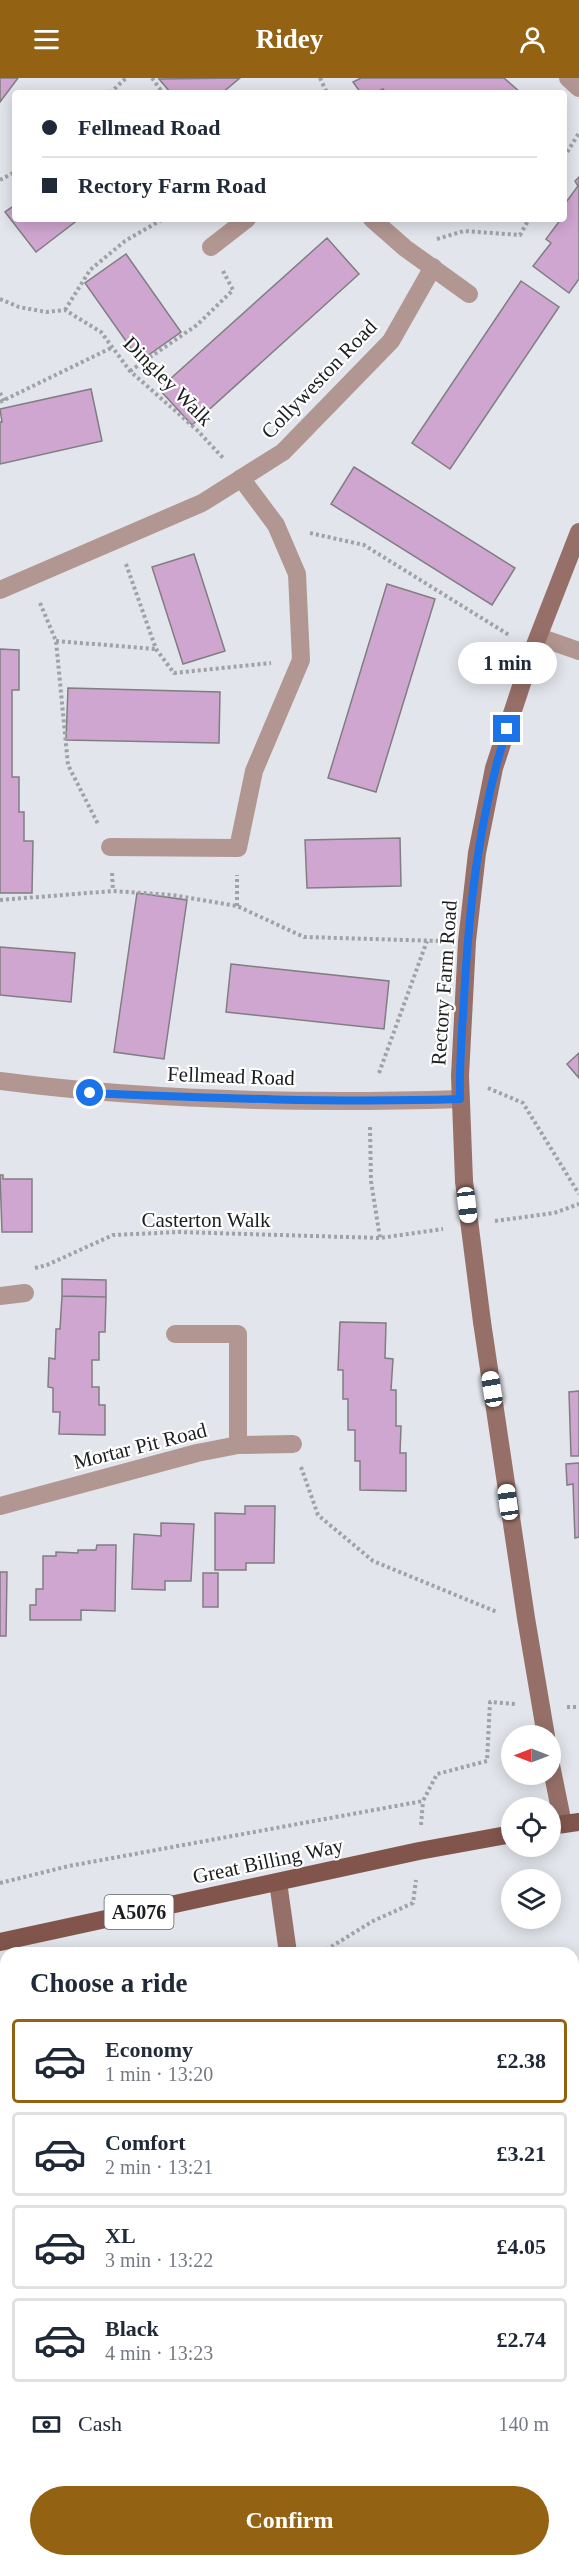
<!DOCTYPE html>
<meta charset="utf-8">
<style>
:root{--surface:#fff;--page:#f6f6f7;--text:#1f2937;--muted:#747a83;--line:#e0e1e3;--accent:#936212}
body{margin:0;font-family:"Times New Roman",serif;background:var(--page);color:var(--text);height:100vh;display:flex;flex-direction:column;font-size:22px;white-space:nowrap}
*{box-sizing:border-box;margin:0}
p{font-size:20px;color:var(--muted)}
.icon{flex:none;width:33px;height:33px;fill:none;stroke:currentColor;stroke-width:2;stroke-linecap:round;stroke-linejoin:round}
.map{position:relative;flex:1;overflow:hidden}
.details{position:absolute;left:0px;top:1869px;width:579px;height:620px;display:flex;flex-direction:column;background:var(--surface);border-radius:18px 18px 0 0;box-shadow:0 3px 15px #0003}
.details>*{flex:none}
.banner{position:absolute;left:12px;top:12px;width:555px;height:132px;border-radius:6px;box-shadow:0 3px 15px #0003;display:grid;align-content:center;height:132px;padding:0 30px;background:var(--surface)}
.needle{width:39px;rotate:270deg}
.controls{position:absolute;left:501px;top:1647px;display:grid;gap:12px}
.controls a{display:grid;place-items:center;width:60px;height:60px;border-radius:50%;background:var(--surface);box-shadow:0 3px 15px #0003;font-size:30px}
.end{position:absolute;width:27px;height:27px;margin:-14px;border:8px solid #1a73e8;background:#fff;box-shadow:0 0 0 3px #fff}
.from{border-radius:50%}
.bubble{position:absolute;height:42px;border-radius:21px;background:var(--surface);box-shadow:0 3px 15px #0003;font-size:20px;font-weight:600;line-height:42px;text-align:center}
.car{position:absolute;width:18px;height:36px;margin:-18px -9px;border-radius:8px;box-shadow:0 0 4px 2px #0007;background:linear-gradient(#fff 24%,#345 0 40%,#fff 0 76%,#345 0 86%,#fff 0)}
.banner b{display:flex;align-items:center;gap:21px;height:57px;font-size:22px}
.banner b+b{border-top:2px solid var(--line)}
.banner i{width:15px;height:15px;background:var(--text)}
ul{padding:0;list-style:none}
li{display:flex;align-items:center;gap:18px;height:84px;margin:0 12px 9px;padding:0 18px;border:3px solid var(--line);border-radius:6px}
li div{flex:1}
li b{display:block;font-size:22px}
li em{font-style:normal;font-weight:600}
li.on{border-color:var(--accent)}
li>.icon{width:54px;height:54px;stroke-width:1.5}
h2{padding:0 30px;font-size:27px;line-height:72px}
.pay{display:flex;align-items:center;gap:15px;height:66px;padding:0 30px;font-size:22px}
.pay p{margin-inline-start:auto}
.button{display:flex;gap:12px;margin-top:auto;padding:12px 30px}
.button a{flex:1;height:69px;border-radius:36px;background:var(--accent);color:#fff;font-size:24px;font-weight:600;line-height:69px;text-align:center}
header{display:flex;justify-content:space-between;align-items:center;height:78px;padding:0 30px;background:var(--accent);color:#fff;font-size:27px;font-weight:600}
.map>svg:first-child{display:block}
</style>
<header><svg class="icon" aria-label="menu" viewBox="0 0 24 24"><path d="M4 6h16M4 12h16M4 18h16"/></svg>Ridey<svg class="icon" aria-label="person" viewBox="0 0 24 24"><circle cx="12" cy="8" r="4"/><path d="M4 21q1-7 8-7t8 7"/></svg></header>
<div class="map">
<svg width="579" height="2488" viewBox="0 0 579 2488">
<rect width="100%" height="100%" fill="#e2e5eb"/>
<path fill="#cfa6d0" stroke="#817d82" stroke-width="1.5" d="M0,0h18l-18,24z
M240,0l-18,15h-51l-12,-14z
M361,0h143l17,15h-135l-3,-4 -8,4h-14l-8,-11z
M579,99v102l-10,14 -36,-27 18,-23 -5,-4 15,-20h3v-14l14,-19 -3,-5z
M15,127v14h64l-43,33 -31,-40z
M327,160l32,36 -167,151 -33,-36z
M126,176l55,78 -41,29 -55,-78z
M521,203l38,26 -109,162 -38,-26z
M91,311l11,52 -102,23v-42h2l-2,-13z
M354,389l161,101 -23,37 -161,-101z
M194,476l31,97 -42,13 -31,-97z
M387,506l48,15 -59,193 -48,-14z
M0,571l19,1v40h-7v87h7v35h5v29h9l-1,52h-32z
M68,610l152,4 -1,51 -153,-3z
M400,760l1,48 -94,2 -2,-48z
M137,815l50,7 -23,159 -50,-7z
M0,869l75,6 -4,49 -71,-7z
M231,886l158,17 -5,48 -158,-17z
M579,975v25l-12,-14z
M0,1097h3v4h29v53h-30z
M62,1201l44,1v17l-44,-1z
M62,1218l44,1 -1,35h-6v28h-7v27h7v18h6v30l-46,-1 1,-22h-7v-24l-5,-1 1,-29 6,1 1,-30h4z
M340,1244l46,1 -1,35 8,1 -2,31h5v36h5l-1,27h6v38l-46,-1v-29h-5v-31h-7v-31h-5v-29h-5z
M579,1313v65h-8l-2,-64z
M579,1385v74l-4,1 -2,-54 -6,1 -1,-21z
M245,1428h30l-1,57h-28v7h-31v-57l30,1z
M161,1445l33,1 -3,57h-26v9l-33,-1 2,-55 27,2z
M97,1467h19l-1,66 -34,-1v10h-51v-15h6v-16h7v-33h13v-4l22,1v-3h18z
M0,1494h7l-1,64h-6z
M203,1495h15v34h-15z"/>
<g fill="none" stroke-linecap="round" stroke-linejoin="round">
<path stroke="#9fa2a6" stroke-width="4" stroke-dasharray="3 3" stroke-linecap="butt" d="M152,0l11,15
M320,0l7,15
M110,15l16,-15
M564,79l15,-24
M0,102l15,-8
M437,161l27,-8 56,4 9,-16
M0,221l19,8 27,5 19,-2 36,22 29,39 67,59 27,29
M65,232l25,-40 35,-29 38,-22
M130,293l67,-46 36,-35 -10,-19
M0,315l4,8
M0,324l111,-54
M310,455l54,12 145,90
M126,486l30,85 18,24 97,-10
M40,525l16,38 12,124 30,59
M56,563l100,8
M112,795l1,18
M0,822l113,-9 59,4 65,11 67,31 136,4
M237,828v-31
M379,995l48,-132
M488,1010l35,15 56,91
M370,1049l1,54 9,57
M495,1143l59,-8 25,-9
M35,1190l12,-3 66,-30 66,-3 201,6 63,-9
M301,1389l17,48 55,46 124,51
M567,1629h12
M421,1747l2,-24
M0,1805l69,-17 354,-65 14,-27 50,-13 3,-59 25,2
M321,1875l52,-32 40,-18 3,-23
M0,2453h6
M157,2488v-6"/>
<path stroke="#b19691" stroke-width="18" d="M175,1256h63v111
M475,2488l1,-6"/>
<path stroke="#b19691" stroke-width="18" d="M568,0l11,10
M372,141l33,29 64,46
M211,169l36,-28
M0,512l202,-87 81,-51 108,-111 42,-74
M539,559l40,14
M110,769l128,1 16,-77 47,-111 -4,-86 -21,-49 -35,-47
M0,1003c153,20 306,23 460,18
M0,1218l25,-3
M0,1428l197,-53 41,-8 55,-1
M0,2267l6,2"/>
<path stroke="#967068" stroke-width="18" d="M464,1103l-4,-105 7,-135 10,-88 17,-85 39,-118 46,-118
M482,1244l44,296 20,118
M550,1682l13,64
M278,1804l10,71
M212,2488l2,-6"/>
<path stroke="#82554c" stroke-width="18" d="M550,1748l29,-4
M0,1864l419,-91 93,-17"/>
<path stroke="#967068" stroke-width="18" d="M464,1103l18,141"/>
</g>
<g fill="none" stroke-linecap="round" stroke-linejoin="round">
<path stroke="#1a73e8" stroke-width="8" d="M90,1015c124,5 246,10 370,6 -1,-34 2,-67 4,-100 5,-92 15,-183 43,-270"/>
</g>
<g text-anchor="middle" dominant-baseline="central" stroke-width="4.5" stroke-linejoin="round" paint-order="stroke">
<rect fill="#fff" stroke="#606162" stroke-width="1.5" x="104.5" y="1817" width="69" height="34" rx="4.5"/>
<g font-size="20" font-weight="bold" fill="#1c1d1f">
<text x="139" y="1834">A5076</text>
</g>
<g font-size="21" fill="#1c1d1f" stroke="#fff">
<text transform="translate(319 301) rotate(-46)">Collyweston Road</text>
<text transform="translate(168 303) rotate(45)">Dingley Walk</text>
<text transform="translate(444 905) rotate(-86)">Rectory Farm Road</text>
<text transform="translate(231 998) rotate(2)">Fellmead Road</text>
<text x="206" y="1142">Casterton Walk</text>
<text transform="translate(140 1368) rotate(-14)">Mortar Pit Road</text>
<text transform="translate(268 1783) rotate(-12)">Great Billing Way</text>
</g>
</g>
</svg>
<div class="controls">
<a><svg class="needle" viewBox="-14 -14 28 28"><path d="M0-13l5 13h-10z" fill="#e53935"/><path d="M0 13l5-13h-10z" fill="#747a83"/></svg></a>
<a><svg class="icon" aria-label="locate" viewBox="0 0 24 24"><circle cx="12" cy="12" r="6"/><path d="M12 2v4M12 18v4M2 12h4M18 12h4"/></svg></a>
<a><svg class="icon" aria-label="layers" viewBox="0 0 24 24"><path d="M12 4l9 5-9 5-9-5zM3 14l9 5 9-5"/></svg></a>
</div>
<i class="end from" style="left:90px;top:1015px"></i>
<i class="end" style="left:507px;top:651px"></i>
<div class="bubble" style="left:458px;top:564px;width:99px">1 min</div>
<i class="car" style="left:467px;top:1127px;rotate:173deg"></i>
<i class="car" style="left:492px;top:1311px;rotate:351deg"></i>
<i class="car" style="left:508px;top:1424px;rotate:352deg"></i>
<div class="banner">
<b><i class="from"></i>Fellmead Road</b>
<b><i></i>Rectory Farm Road</b>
</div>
<section class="details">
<h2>Choose a ride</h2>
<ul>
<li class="on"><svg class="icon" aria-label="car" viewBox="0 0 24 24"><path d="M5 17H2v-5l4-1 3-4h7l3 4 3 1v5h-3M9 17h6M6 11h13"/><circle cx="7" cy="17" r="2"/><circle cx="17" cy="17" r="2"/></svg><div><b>Economy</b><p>1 min · 13:20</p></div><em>£2.38</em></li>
<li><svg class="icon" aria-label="car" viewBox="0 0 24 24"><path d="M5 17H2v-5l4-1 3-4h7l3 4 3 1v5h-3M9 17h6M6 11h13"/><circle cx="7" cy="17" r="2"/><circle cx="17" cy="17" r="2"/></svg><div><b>Comfort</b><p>2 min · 13:21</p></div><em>£3.21</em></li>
<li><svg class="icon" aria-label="car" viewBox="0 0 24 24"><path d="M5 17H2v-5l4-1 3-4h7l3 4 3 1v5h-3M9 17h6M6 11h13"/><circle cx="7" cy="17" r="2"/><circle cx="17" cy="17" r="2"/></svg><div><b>XL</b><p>3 min · 13:22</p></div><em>£4.05</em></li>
<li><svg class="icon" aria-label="car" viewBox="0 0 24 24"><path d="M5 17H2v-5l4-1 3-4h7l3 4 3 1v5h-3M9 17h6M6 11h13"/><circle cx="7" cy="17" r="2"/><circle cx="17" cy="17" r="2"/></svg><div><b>Black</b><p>4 min · 13:23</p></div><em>£2.74</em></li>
</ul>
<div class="pay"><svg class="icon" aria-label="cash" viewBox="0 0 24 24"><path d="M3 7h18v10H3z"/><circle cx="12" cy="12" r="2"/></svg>Cash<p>140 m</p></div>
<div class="button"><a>Confirm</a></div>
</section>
</div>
